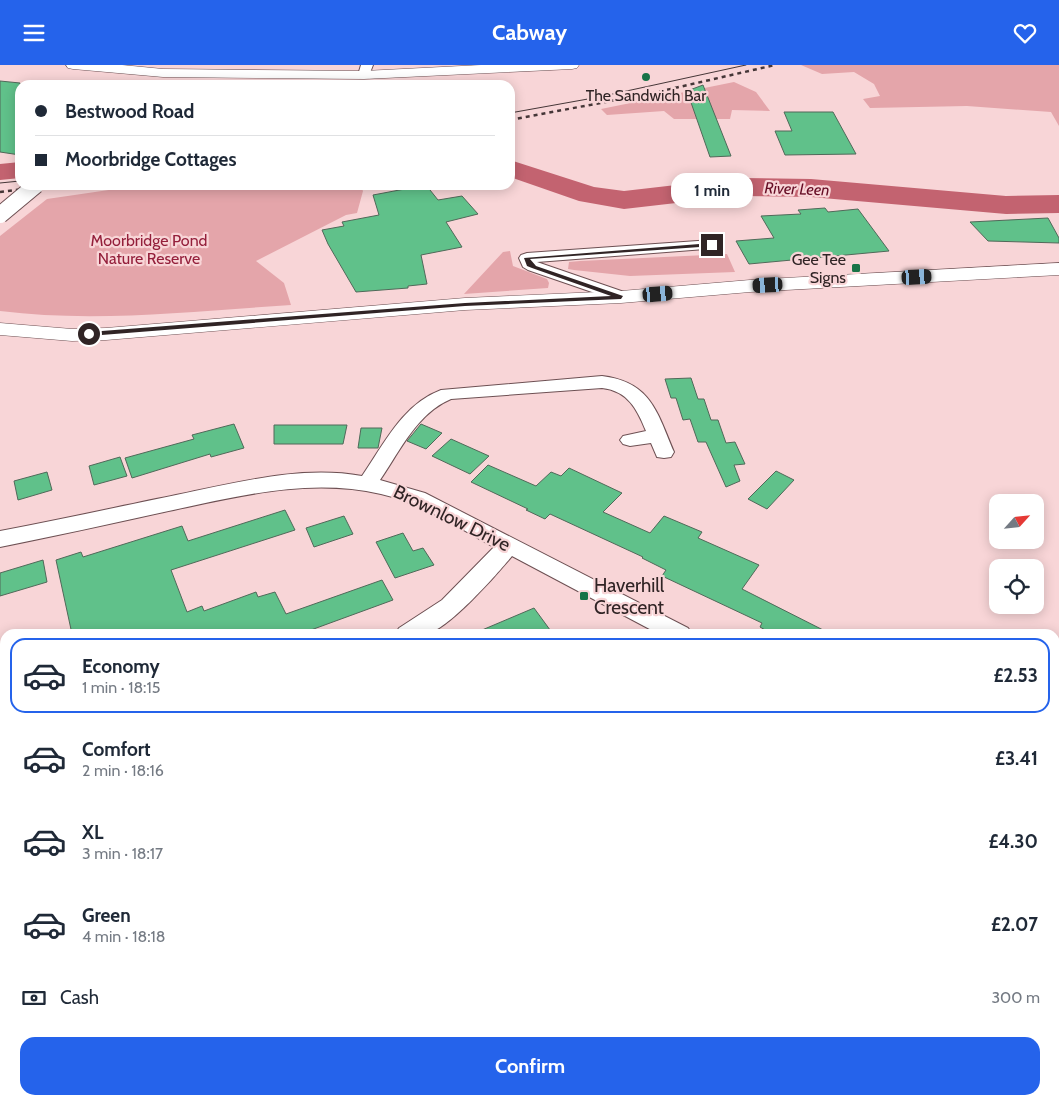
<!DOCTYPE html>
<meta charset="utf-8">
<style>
:root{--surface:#fff;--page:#f6f6f7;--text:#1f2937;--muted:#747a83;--line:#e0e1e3;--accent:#2563eb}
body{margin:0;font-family:Cabin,sans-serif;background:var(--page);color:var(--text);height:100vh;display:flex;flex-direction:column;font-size:19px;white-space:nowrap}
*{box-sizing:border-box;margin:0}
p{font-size:16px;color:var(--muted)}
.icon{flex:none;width:28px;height:28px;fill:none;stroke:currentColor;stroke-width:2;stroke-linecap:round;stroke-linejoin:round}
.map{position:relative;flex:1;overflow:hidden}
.details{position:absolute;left:0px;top:564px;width:1060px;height:476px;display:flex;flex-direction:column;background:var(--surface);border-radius:15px 15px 0 0;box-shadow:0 2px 12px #0003}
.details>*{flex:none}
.guide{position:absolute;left:15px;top:15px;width:500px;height:110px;border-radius:15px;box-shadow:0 2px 12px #0003;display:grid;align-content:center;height:110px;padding:0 20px;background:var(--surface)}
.needle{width:32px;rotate:63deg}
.tools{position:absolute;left:989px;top:429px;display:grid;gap:10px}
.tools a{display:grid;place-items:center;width:55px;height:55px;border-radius:10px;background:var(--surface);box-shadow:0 2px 12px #0003;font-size:25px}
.end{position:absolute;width:22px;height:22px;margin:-11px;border:6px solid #302425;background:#fff;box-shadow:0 0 0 2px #fff}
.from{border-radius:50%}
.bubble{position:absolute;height:35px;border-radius:15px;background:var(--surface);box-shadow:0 2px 12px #0003;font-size:16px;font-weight:700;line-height:35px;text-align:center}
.car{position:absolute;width:15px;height:30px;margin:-15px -8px;border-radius:6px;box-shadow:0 0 4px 1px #0007;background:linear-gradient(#222 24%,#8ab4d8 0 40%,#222 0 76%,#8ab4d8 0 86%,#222 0)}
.guide b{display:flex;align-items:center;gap:18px;height:48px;font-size:19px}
.guide b+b{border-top:1px solid var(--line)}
.guide i{width:12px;height:12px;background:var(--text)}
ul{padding:9px 0 0;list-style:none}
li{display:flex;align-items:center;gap:15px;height:75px;margin:0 10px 8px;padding:0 10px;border:2px solid transparent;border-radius:15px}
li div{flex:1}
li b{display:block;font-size:19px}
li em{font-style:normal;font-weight:700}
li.current{border-color:var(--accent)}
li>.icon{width:45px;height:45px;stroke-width:1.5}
.pay{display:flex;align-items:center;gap:12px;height:55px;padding:0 20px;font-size:19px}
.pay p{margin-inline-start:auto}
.action{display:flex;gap:10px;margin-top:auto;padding:10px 20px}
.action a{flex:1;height:58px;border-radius:15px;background:var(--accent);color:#fff;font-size:20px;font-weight:700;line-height:58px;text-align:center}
header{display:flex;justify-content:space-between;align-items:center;height:65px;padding:0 20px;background:var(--accent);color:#fff;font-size:22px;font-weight:700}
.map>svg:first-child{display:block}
</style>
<header><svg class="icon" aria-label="menu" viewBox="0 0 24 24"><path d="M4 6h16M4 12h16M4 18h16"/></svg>Cabway<svg class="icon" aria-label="heart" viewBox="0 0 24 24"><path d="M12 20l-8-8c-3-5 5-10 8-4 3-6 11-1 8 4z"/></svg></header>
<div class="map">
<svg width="1059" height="1039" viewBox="0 0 1059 1039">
<rect width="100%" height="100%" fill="#f8d5d7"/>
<path fill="#e4a5aa" d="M801,0h258v61l-8,-14 -84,-6 -97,2 -7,-9 17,-3 -6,-12 -20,-12 -32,2z
M734,17l22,10 14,19 -38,-1 -2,9h-56l-10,-8 -57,4 -6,-6z
M203,18l126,1 -150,1z
M143,120h217l3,6 -6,22 -11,2 -90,46 28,22 7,22c-95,6 -197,18 -291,6v-75l47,-37z
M510,186l3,15 34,13 2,4 -1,5 -84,6 39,-42z
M727,189l8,18 -105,4 -56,-6 -6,-1 1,-7 11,-1z"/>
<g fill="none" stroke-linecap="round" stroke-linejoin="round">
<path fill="#c36370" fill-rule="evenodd" d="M510,95l84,27 30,4 113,-13 74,1 195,17 53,-1v18l-53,1 -195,-17 -74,-1 -113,13 -45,-8 -69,-24z
M20,97v16l-20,2v-16z"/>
</g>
<path fill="#60c18a" stroke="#506959" d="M0,16l20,2v72l-20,-3z
M703,20l28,71 -21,1 -23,-66z
M784,47h49l23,42 -71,1 -10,-24h17z
M426,120l12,15 24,-4 16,18 -32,8 16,25 -41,8 6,29 -19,2v2l-52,4 -28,-48 -6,-14 22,-4 -2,-4 37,-7 -6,-20z
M825,143l3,4 30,-3 31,42 -140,13 -13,-23 38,-3 -13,-22 40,-2 -3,-4z
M1048,153l11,20v5l-71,-2 -18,-19z
M691,313l7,21h6l7,21h7l8,23 9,-1 10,22 -11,1 6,16 -14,6 -20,-45h-8l-8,-23 -7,1 -7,-22h-5l-6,-19z
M234,359l10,24 -33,9 -1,-3 -78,24 -7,-20 69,-19 -2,-4z
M421,359l21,9 -16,16 -19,-8z
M274,360h73l-4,19h-69z
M361,363h21l-4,20h-20z
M451,374l38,17 -19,18 -38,-18z
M120,392l7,19 -33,9 -5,-19z
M488,400l48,21 15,-14 10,4 8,-8 53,25 -19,19 47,21 14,-17 38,16 -4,6 61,27 -17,24 89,45h-59l-12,-7 2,-4 -100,-47 4,-6 -24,-12 1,-1 -93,-43 -5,5 -19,-9 2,-1 -57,-27z
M776,406l18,9 -27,29 -19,-10z
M47,407l5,18 -34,10 -4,-19z
M285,445l10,20 -124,40 16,42 15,-6 2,5 52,-19 2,5 17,-5 11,22 96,-34 11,20 -93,34h-228l-16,-74 25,-8 2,5 99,-31 6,15z
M344,451l9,18 -39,13 -8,-19z
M403,468l10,18 10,-3 11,17 -39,13 -19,-36z
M43,495l4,22 -47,14v-23z
M534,543l19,26h-78v-1z"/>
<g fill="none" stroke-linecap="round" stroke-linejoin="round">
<g stroke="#6d5053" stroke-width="2">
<path id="street" d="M361,0h12l-5,13h-8l-2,-3z
M712,175l6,2 2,3 -2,3 -181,14 90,31 2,4 -2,4 -6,1 -93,-32 -5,-3 -4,-9 2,-3 6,-2z
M602,311c49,6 55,36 72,76l-3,5 -7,1 -7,-1 -6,-14 -21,3 -7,-2 -3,-4 3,-4 23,-5c-9,-22 -18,-40 -44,-43l-151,11c-34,14 -51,52 -71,81l45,13 263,135 4,6h-33l-147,-78c-15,18 -64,74 -86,78 -9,1 -21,0 -31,0l4,-6 43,-28 52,-53c-35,-19 -73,-44 -113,-53 -73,-17 -146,3 -217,18 -55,12 -109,24 -164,35v-16c59,-11 117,-24 176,-36 60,-12 124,-30 186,-19 22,-32 41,-72 79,-86z
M0,681l5,2v22l-5,-2z
M1055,884l4,2v33l-4,-1z
M172,1035h34l1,4h-34z"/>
</g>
<g stroke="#6d5053" stroke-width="1">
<path id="secondary" d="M1059,198v12l-309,17 -129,11 -156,7 -359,30 -34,1 -72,-6v-12l72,6 34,-1 359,-30 156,-7 129,-11z"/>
</g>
<g stroke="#6d5053" stroke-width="1">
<path id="primary" d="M66,0h56l41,4 201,2 117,-6h98l-2,3 -5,1 -208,10 -201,-2 -90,-8 -5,-1z"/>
</g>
<use href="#street" fill="#fff" fill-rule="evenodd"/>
<use href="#secondary" fill="#fff" fill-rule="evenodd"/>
<use href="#primary" fill="#fff" fill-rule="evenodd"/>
<path stroke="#453637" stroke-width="1" d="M510,48l89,-16 147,-32
M0,118l20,-2"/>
<path stroke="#453637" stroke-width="2.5" stroke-dasharray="4 4" stroke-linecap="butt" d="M510,55l143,-27 122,-28
M0,127l55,-7"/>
<g stroke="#6d5053" stroke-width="18" stroke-linecap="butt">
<path id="primary-bridge" d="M0,150l36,-30"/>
</g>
<use href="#primary-bridge" stroke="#fff" stroke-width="16"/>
</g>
<path fill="#302425" d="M712,178l2,3 -184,13 6,7 87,30 -2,3 -156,7 -376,30 -3,-2 3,-2 376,-29 146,-7 -79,-28 -5,-2 -3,-8z"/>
<g fill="#187347" stroke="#f8d5d7" stroke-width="2">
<circle cx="646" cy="12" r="5"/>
<rect x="851" y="198" width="10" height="10" rx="2.5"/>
<rect x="579" y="526" width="10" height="10" rx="2.5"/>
</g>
<g text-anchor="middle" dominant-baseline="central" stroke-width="4.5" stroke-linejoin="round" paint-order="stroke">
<g font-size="16" fill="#302425" stroke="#f8d5d7">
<text x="646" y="30">The Sandwich Bar</text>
<text x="846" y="194" text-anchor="end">Gee Tee<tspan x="846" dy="18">Signs</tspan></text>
</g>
<g font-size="16" font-style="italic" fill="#660c24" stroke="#f8d5d7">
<text transform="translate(797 124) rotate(2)">River Leen</text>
</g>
<g font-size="16" fill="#941f3b" stroke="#f8d5d7">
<text x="149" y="175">Moorbridge Pond<tspan x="149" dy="18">Nature Reserve</tspan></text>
</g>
<g font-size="19" fill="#302425" stroke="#f8d5d7">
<text transform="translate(452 453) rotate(26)">Brownlow Drive</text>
</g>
<g font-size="19" fill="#302425" stroke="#f8d5d7" text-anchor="start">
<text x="594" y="520">Haverhill<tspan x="594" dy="22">Crescent</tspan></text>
</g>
</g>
</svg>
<div class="tools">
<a><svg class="needle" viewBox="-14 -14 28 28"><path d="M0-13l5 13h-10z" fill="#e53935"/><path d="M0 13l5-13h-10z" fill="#747a83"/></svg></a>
<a><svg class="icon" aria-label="locate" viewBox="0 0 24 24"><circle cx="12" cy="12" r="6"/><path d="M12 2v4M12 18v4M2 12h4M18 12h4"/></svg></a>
</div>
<i class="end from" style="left:89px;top:269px"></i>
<i class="end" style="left:712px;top:180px"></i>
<div class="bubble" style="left:671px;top:108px;width:82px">1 min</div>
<i class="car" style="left:917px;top:212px;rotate:87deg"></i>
<i class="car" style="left:768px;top:220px;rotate:267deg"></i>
<i class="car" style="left:658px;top:229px;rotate:85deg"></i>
<div class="guide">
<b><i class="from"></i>Bestwood Road</b>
<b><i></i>Moorbridge Cottages</b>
</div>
<section class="details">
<ul>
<li class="current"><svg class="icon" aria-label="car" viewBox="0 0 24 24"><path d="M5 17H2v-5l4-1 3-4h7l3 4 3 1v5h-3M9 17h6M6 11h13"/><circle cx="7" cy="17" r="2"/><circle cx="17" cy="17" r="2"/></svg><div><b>Economy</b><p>1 min · 18:15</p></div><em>£2.53</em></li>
<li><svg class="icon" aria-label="car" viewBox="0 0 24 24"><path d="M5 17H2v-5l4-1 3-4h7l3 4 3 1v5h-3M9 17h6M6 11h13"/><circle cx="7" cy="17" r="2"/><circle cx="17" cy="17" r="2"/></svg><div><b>Comfort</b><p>2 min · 18:16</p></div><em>£3.41</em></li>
<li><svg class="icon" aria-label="car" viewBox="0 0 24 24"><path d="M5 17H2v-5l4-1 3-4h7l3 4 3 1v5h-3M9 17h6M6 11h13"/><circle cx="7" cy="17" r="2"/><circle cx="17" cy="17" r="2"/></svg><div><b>XL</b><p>3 min · 18:17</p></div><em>£4.30</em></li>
<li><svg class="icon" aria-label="car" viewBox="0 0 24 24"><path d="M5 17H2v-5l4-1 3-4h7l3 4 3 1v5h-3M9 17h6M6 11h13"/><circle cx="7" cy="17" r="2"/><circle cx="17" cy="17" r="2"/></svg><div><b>Green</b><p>4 min · 18:18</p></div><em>£2.07</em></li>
</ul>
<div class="pay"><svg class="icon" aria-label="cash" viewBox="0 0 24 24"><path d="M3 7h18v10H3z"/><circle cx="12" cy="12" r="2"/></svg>Cash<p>300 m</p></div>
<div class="action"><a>Confirm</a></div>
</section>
</div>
